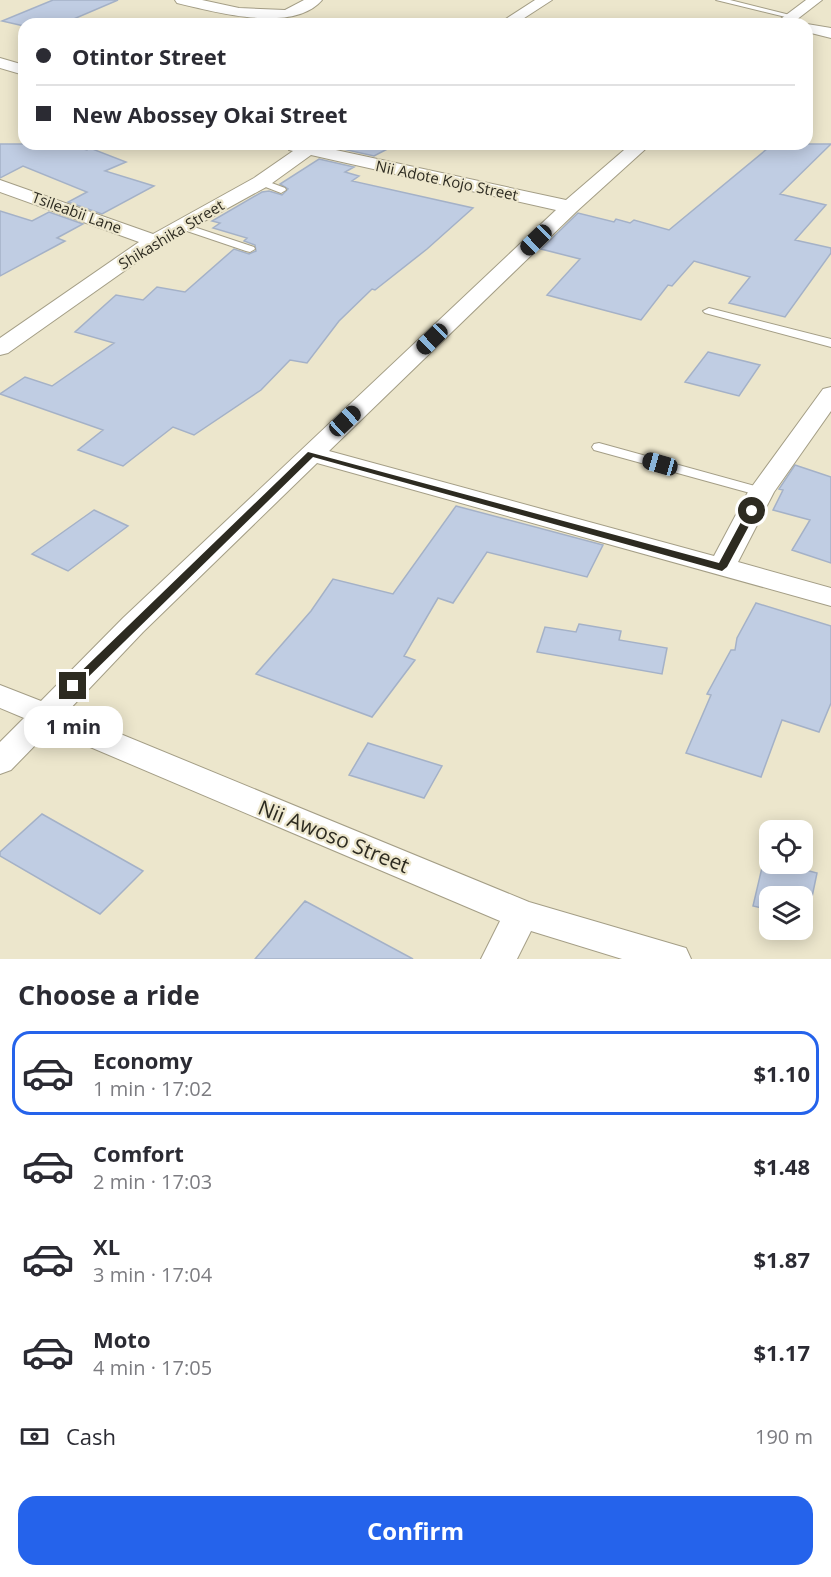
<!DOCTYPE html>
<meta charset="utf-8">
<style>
:root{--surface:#fff;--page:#f2f2f3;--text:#2b2b33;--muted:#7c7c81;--line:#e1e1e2;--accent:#2563eb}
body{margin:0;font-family:"Open Sans",sans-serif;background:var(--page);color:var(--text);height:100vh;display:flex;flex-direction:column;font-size:22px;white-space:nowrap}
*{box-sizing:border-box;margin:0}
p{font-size:20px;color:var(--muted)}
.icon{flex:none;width:33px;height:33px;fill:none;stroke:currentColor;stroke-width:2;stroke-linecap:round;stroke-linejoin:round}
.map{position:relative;height:959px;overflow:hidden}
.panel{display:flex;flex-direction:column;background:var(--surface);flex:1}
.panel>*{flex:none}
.guide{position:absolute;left:18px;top:18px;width:795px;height:132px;border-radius:18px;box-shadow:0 3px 15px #0003;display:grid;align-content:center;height:132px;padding:0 18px;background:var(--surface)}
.buttons{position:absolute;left:759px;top:820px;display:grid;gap:12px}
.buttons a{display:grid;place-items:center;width:54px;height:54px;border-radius:12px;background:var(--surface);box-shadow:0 3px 15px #0003;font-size:30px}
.end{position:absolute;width:27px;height:27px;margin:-14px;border:8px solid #2d2b21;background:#fff;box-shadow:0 0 0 3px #fff}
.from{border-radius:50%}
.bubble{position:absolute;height:42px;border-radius:18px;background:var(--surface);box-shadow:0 3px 15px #0003;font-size:20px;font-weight:700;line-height:42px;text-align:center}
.car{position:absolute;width:18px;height:36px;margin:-18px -9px;border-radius:8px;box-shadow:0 0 4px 2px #0007;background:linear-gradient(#222 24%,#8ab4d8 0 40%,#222 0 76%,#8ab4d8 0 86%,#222 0)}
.guide b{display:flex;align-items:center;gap:21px;height:57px;font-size:22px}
.guide b+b{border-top:2px solid var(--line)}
.guide i{width:15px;height:15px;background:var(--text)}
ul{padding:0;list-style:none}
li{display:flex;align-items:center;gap:18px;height:84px;margin:0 12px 9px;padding:0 6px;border:3px solid transparent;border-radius:18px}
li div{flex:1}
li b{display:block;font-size:22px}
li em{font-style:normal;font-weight:700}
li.current{border-color:var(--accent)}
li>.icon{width:54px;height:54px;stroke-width:1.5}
h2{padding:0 18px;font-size:27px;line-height:72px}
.pay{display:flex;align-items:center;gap:15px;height:66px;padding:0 18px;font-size:22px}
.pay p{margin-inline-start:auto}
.action{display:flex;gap:12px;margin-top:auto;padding:12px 18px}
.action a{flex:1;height:69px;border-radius:18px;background:var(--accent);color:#fff;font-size:24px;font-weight:700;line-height:69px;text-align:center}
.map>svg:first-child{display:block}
</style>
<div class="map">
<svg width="831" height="959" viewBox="0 0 831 959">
<rect width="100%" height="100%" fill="#ece6cc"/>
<path fill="#c0cde3" stroke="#a4b1c7" stroke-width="1.5" d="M53,0h65l-56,24h-38v2l-22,-5z
M0,144h63l24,6 3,-2 36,14 -21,9 49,15 -52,28 -34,-12 19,-10 -64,-26 -23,12z
M344,144h53l-23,12 -36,-8z
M773,144h58l-51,50 46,11 -31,35 36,8v5l-46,64 -56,-14 21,-26 -56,-16 -22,25 -4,-1 -27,35 -94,-25 33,-36 -39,-10 37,-36 36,9 2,-3 14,4 4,-3 35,10z
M319,159l35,8 -9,5 14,4 -7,5 121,27 -46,41 -52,41 -3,-1 -33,32 -32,42 -17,-3 -29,30 -67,45 -21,-8 -50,39 -45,-16 25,-20 -103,-36 25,-17 27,9 62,-43 -39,-11 41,-37 27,5 14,-13 28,5 49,-43 15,5 7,-3 -1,-6 -11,-4 3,-3 -34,-10 7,-5 -8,-2 50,-29 7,-1 13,4 6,-6 -8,-5z
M0,211l32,10 17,-9 34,12 -26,14 8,3 -65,35z
M708,352l52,13 -21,31 -54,-14z
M795,465l36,12v86l-39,-13 18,-30 -37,-10 10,-20 -4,-1z
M456,506l147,39 -16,32 -100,-25 -34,51 -15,-5 -34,58 11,4 -43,57 -116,-43 55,-63 22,-32 60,15z
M94,510l34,16 -60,45 -36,-17z
M756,603l75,23v77l-12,29 -37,-12 -21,57 -75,-24 25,-58 -4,-1 24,-44h4l2,-12z
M579,624l42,7 -2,9 48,8 -5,26 -125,-22 8,-25 31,5z
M368,743l74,23 -18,32 -75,-23z
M42,814l101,57 -43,43 -100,-58v-4z
M764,859l6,1v4h13l34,9 -10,48 -5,-1v-23h-32v13l-17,-4z
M305,901l108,58h-158z"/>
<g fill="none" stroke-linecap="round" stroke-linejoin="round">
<g stroke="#a49e86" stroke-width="2">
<path id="service" d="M716,0h14l68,17 -4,2z
M261,179l24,9 1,2 -5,3 -23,-9 -2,-2z
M182,223l72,24 1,2 -5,3 -4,-1 -68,-23 -1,-2z
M709,308l122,31v8l-126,-34 -2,-2z
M599,443l167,46 2,3 -7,4 -167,-46 -2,-3 2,-3z"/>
</g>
<g stroke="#a49e86" stroke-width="2">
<path id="minor" d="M175,0h27l37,8 46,2 19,-10h18c-29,34 -107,12 -145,3z
M535,0h17l-37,24h-17z
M806,0h16l-31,24h-17z
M805,24h2l24,4v10l-24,-6v-8z
M0,58l24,7v10l-24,-7z
M288,144h36l-2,3 244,53 65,-56h20l-74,67 -248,240 385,105 34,-64 75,-103 8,-2v24l-57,81 -36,70 93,26v18l-514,-143 -174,169 -76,80 462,190 157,46 5,11h-69l-91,-28 -14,28h-36l19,-38 -450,-191 -39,40 -11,4v-32l24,-24 -24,-10v-23l41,16 82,-83 433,-408 -245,-55 -43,31 -107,59 -153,108 -8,2v-17l139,-96 -139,-50v-12l153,54 101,-56 39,-27 -4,-1z"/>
</g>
<use href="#service" fill="#fff" fill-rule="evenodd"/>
<use href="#minor" fill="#fff" fill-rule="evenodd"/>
</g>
<path fill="#2d2b21" d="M308,452l411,111 29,-54 9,2 -30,56 -5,4 -409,-114 -236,231h-8v-5z"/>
<g text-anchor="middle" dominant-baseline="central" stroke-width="4.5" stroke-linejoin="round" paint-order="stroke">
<g font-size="15" fill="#2d2b21" stroke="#ece6cc">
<text transform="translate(447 180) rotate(12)">Nii Adote Kojo Street</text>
<text transform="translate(77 212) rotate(20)">Tsileabii Lane</text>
<text transform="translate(171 234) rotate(-31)">Shikashika Street</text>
</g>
<g font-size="21" fill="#2d2b21" stroke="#ece6cc">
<text transform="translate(334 836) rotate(22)">Nii Awoso Street</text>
</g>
</g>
</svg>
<div class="buttons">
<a><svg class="icon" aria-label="locate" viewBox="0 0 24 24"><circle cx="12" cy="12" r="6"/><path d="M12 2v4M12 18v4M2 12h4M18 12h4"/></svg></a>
<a><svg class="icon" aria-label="layers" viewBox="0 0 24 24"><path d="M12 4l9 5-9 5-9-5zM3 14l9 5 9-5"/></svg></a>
</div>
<i class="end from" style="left:752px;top:511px"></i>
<i class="end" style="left:73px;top:686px"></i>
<div class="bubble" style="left:24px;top:706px;width:99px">1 min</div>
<i class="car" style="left:536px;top:240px;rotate:226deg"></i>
<i class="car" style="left:432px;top:339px;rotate:226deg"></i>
<i class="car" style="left:345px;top:421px;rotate:47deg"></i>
<i class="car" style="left:660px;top:464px;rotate:286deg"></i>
<div class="guide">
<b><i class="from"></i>Otintor Street</b>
<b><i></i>New Abossey Okai Street</b>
</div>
</div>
<section class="panel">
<h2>Choose a ride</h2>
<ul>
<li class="current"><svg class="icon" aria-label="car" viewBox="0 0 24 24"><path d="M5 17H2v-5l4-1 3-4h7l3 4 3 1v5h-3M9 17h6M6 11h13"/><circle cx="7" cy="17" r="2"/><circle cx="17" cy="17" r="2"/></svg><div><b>Economy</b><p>1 min · 17:02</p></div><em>$1.10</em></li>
<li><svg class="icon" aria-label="car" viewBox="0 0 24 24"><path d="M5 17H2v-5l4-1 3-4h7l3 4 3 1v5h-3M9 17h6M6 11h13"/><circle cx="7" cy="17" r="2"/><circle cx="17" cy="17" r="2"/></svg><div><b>Comfort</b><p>2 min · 17:03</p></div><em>$1.48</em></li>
<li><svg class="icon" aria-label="car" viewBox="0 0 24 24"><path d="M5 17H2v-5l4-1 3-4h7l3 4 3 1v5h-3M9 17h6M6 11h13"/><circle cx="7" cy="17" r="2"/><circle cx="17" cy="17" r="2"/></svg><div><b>XL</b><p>3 min · 17:04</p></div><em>$1.87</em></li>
<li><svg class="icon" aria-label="car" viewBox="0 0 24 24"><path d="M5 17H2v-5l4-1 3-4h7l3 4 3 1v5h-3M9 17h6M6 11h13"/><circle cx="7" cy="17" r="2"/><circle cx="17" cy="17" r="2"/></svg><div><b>Moto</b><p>4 min · 17:05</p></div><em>$1.17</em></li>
</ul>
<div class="pay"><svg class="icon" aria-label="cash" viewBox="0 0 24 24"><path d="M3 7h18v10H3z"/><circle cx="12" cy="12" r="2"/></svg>Cash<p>190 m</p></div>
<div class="action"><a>Confirm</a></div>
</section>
